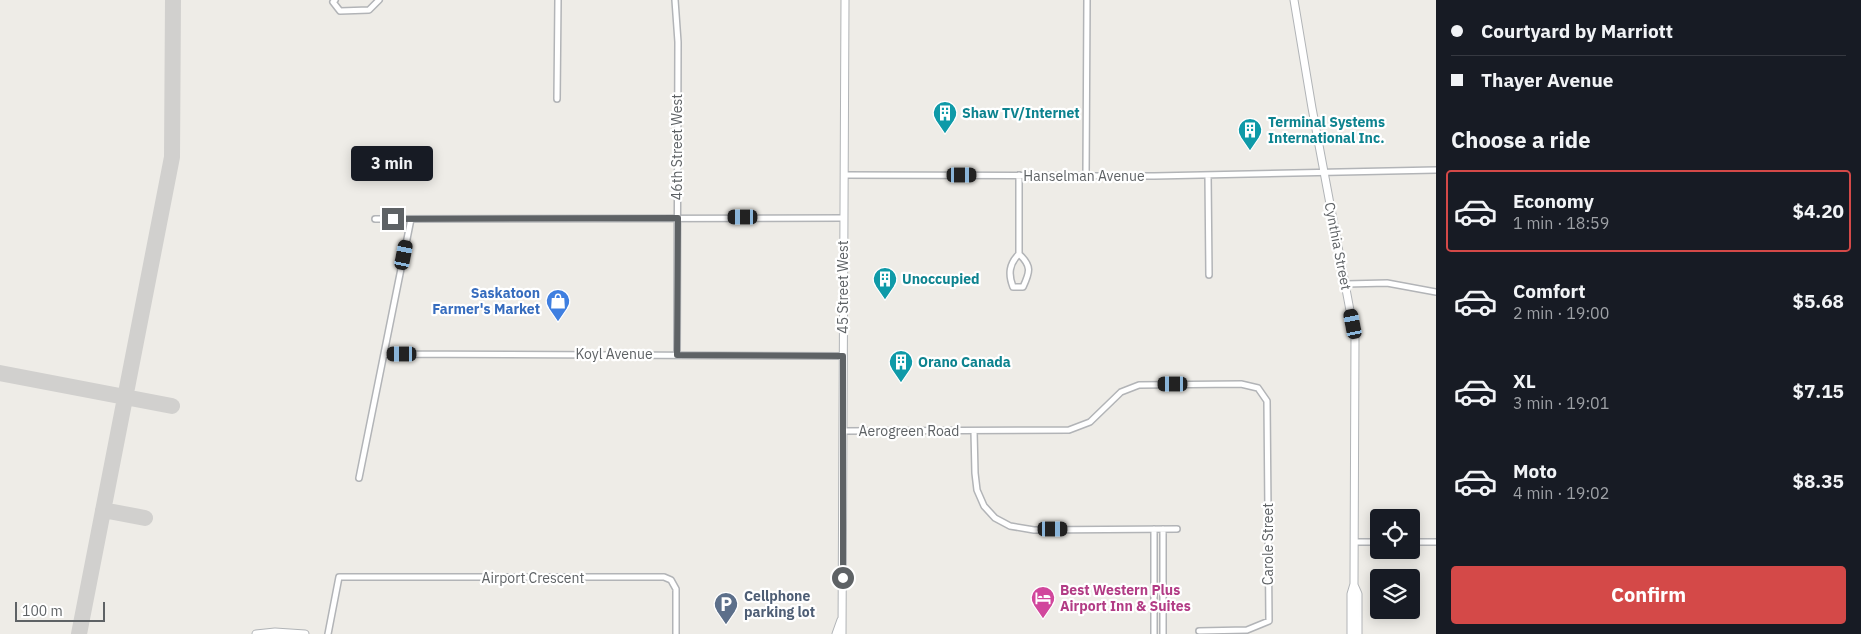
<!DOCTYPE html>
<meta charset="utf-8">
<style>
:root{--surface:#171b24;--page:#20242c;--text:#f1f3f6;--muted:#9ea1a6;--line:#363941;--accent:#d44948}
body{margin:0;font-family:"IBM Plex Sans",sans-serif;background:var(--page);color:var(--text);height:100vh;display:flex;flex-direction:column;font-size:19px;white-space:nowrap}
*{box-sizing:border-box;margin:0}
p{font-size:16px;color:var(--muted)}
.icon{flex:none;width:28px;height:28px;fill:none;stroke:currentColor;stroke-width:2;stroke-linecap:round;stroke-linejoin:round}
.map{position:relative;flex:1;overflow:hidden}
.drawer{display:flex;flex-direction:column;background:var(--surface);width:425px}
.drawer>*{flex:none}
.guide{display:grid;align-content:center;height:110px;padding:0 15px;background:var(--surface)}
.buttons{position:absolute;left:1370px;top:509px;display:grid;gap:10px}
.buttons a{display:grid;place-items:center;width:50px;height:50px;border-radius:5px;background:var(--surface);box-shadow:0 2px 12px #0003;font-size:25px}
.scale{position:absolute;left:15px;bottom:12px;width:90px;box-sizing:border-box;padding-left:5px;border:2px solid #5e6265;border-top:0;font-size:14px;line-height:18px;white-space:nowrap;color:#5e6265;-webkit-text-stroke:4px #fff;paint-order:stroke}
.end{position:absolute;width:22px;height:22px;margin:-11px;border:6px solid #5e6265;background:#fff;box-shadow:0 0 0 2px #fff}
.from{border-radius:50%}
.bubble{position:absolute;height:35px;border-radius:5px;background:var(--surface);box-shadow:0 2px 12px #0003;font-size:16px;font-weight:700;line-height:35px;text-align:center}
.car{position:absolute;width:15px;height:30px;margin:-15px -8px;border-radius:6px;box-shadow:0 0 4px 1px #0007;background:linear-gradient(#222 24%,#8ab4d8 0 40%,#222 0 76%,#8ab4d8 0 86%,#222 0)}
.guide b{display:flex;align-items:center;gap:18px;height:48px;font-size:19px}
.guide b+b{border-top:1px solid var(--line)}
.guide i{width:12px;height:12px;background:var(--text)}
ul{padding:0;list-style:none}
li{display:flex;align-items:center;gap:15px;height:82px;margin:0 10px 8px;padding:0 5px;border:2px solid transparent;border-radius:5px}
li div{flex:1}
li b{display:block;font-size:19px}
li em{font-style:normal;font-weight:700}
li.selected{border-color:var(--accent)}
li>.icon{width:45px;height:45px;stroke-width:1.5}
h2{padding:0 15px;font-size:22px;line-height:60px}
.button{display:flex;gap:10px;margin-top:auto;padding:10px 15px}
.button a{flex:1;height:58px;border-radius:5px;background:var(--accent);color:#fff;font-size:20px;font-weight:700;line-height:58px;text-align:center}
main{display:flex;flex:1;min-height:0}
.map>svg:first-child{display:block}
</style>
<main>
<div class="map">
<svg width="1436" height="634" viewBox="0 0 1436 634">
<rect width="100%" height="100%" fill="#eeece7"/>
<g fill="none" stroke-linecap="round" stroke-linejoin="round">
<path stroke="#d1d0ce" stroke-width="16" d="M0,373l172,33
M103,510l42,8
M79,634l93,-477 1,-157"/>
<g stroke="#b2b4b7" stroke-width="8">
<path id="street" d="M335,0l-2,2 7,9 29,-1 10,-10
M675,0l3,42 -1,313
M557,99l1,-99
M844,175l310,1 282,-6
M1019,175v79c-10,10 -11,20 -6,33h10c7,-15 9,-21 -4,-33
M1086,175l1,-175
M1208,175l1,100
M375,219l469,-1
M1346,284l41,-1 49,9
M384,354l459,2
M843,431l226,-1 21,-8 31,-30 18,-7 102,-1 17,4 9,13 2,220 -22,9 -48,1
M974,431l1,42 2,17 7,16 11,12 15,8 24,4 143,-1
M359,478l52,-259
M1154,529v105
M1163,529v105
M1354,542h25
M1411,542h25
M328,634l11,-57h325l7,3 5,9v45"/>
</g>
<g stroke="#b1b4b7" stroke-width="9">
<path id="secondary" d="M1294,0l18,108 43,229 -1,247 -3,10v40
M1354,585l4,9v40
M256,634l19,-2 30,2
M836,634l5,-14
M842,634l3,-634"/>
</g>
<use href="#street" stroke="#fff" stroke-width="5"/>
<use href="#secondary" stroke="#fff" stroke-width="7"/>
</g>
<g fill="none" stroke-linecap="round" stroke-linejoin="round">
<path stroke="#5e6265" stroke-width="6" d="M393,219l285,-1 -1,137 166,1v222"/>
</g>
<defs>
<g id="building-pin" transform="scale(1.25)"><path d="M0 17L-7.5 6A9.5 9.5 0 1 1 7.5 6Z" fill="#0f9aa8" stroke="#fff"/><path d="M-4-6H4V6H1V3H-1V6H-4ZM-2.5-4.3h1.7v1.8h-1.7ZM.8-4.3h1.7v1.8H.8ZM-2.5-1h1.7V.8h-1.7ZM.8-1h1.7V.8H.8Z" fill="#fff"/></g>
<g id="shop-pin" transform="scale(1.25)"><path d="M0 17L-7.5 6A9.5 9.5 0 1 1 7.5 6Z" fill="#3f7fe0" stroke="#fff"/><path d="M-5-2.5h2.3a2.7 3.5 0 0 1 5.4 0H5L5.5 6h-11ZM-1.5-2.5h3a1.5 2.3 0 0 0-3 0Z" fill="#fff"/></g>
<g id="hotel-pin" transform="scale(1.25)"><path d="M0 17L-7.5 6A9.5 9.5 0 1 1 7.5 6Z" fill="#d1479c" stroke="#fff"/><path d="M-6-4.5h1.5V1H6V5H4.5V3h-9V5H-6ZM-4 0a1.8 1.8 0 1 1 3.6 0ZM.5 0V-2.5h3Q6-2.5 6 0Z" fill="#fff"/></g>
<g id="parking-pin" transform="scale(1.25)"><path d="M0 17L-7.5 6A9.5 9.5 0 1 1 7.5 6Z" fill="#5c6f8a" stroke="#fff"/><path d="M-3.5-5.5H1a3.5 3.5 0 0 1 0 7H-1V5.5H-3.5ZM-1-3.4V-.6H.8a1.4 1.4 0 0 0 0-2.8Z" fill="#fff"/></g>
</defs>
<g fill-rule="evenodd">
<use href="#building-pin" x="945" y="113"/>
<use href="#building-pin" x="1250" y="130"/>
<use href="#building-pin" x="885" y="279"/>
<use href="#shop-pin" x="558" y="301"/>
<use href="#building-pin" x="901" y="362"/>
<use href="#hotel-pin" x="1043" y="598"/>
<use href="#parking-pin" x="726" y="604"/>
</g>
<g text-anchor="middle" dominant-baseline="central" stroke-width="4.5" stroke-linejoin="round" paint-order="stroke">
<g font-size="14" font-weight="bold" fill="#0d838f" stroke="#fff" text-anchor="start">
<text x="962" y="113">Shaw TV/Internet</text>
<text x="1268" y="122">Terminal Systems<tspan x="1268" dy="16">International Inc.</tspan></text>
<text x="902" y="279">Unoccupied</text>
<text x="918" y="362">Orano Canada</text>
</g>
<g font-size="14" fill="#5e6265" stroke="#fff">
<text transform="translate(677 147) rotate(-90)">46th Street West</text>
<text x="1084" y="176">Hanselman Avenue</text>
<text transform="translate(1338 246) rotate(79)">Cynthia Street</text>
<text transform="translate(843 287) rotate(-90)">45 Street West</text>
<text x="614" y="354">Koyl Avenue</text>
<text x="909" y="431">Aerogreen Road</text>
<text transform="translate(1268 544) rotate(-90)">Carole Street</text>
<text x="533" y="578">Airport Crescent</text>
</g>
<g font-size="14" font-weight="bold" fill="#366cbe" stroke="#fff" text-anchor="end">
<text x="540" y="293">Saskatoon<tspan x="540" dy="16">Farmer's Market</tspan></text>
</g>
<g font-size="14" font-weight="bold" fill="#b23c85" stroke="#fff" text-anchor="start">
<text x="1060" y="590">Best Western Plus<tspan x="1060" dy="16">Airport Inn &amp; Suites</tspan></text>
</g>
<g font-size="14" font-weight="bold" fill="#4e5e75" stroke="#fff" text-anchor="start">
<text x="744" y="596">Cellphone<tspan x="744" dy="16">parking lot</tspan></text>
</g>
</g>
</svg>
<div class="buttons">
<a><svg class="icon" aria-label="locate" viewBox="0 0 24 24"><circle cx="12" cy="12" r="6"/><path d="M12 2v4M12 18v4M2 12h4M18 12h4"/></svg></a>
<a><svg class="icon" aria-label="layers" viewBox="0 0 24 24"><path d="M12 4l9 5-9 5-9-5zM3 14l9 5 9-5"/></svg></a>
</div>
<div class="scale">100 m</div>
<i class="end from" style="left:843px;top:578px"></i>
<i class="end" style="left:393px;top:219px"></i>
<div class="bubble" style="left:351px;top:146px;width:82px">3 min</div>
<i class="car" style="left:962px;top:175px;rotate:90deg"></i>
<i class="car" style="left:743px;top:217px;rotate:270deg"></i>
<i class="car" style="left:404px;top:255px;rotate:11deg"></i>
<i class="car" style="left:1353px;top:324px;rotate:349deg"></i>
<i class="car" style="left:402px;top:354px;rotate:270deg"></i>
<i class="car" style="left:1173px;top:384px;rotate:270deg"></i>
<i class="car" style="left:1053px;top:529px;rotate:90deg"></i>
</div>
<section class="drawer">
<div class="guide">
<b><i class="from"></i>Courtyard by Marriott</b>
<b><i></i>Thayer Avenue</b>
</div>
<h2>Choose a ride</h2>
<ul>
<li class="selected"><svg class="icon" aria-label="car" viewBox="0 0 24 24"><path d="M5 17H2v-5l4-1 3-4h7l3 4 3 1v5h-3M9 17h6M6 11h13"/><circle cx="7" cy="17" r="2"/><circle cx="17" cy="17" r="2"/></svg><div><b>Economy</b><p>1 min · 18:59</p></div><em>$4.20</em></li>
<li><svg class="icon" aria-label="car" viewBox="0 0 24 24"><path d="M5 17H2v-5l4-1 3-4h7l3 4 3 1v5h-3M9 17h6M6 11h13"/><circle cx="7" cy="17" r="2"/><circle cx="17" cy="17" r="2"/></svg><div><b>Comfort</b><p>2 min · 19:00</p></div><em>$5.68</em></li>
<li><svg class="icon" aria-label="car" viewBox="0 0 24 24"><path d="M5 17H2v-5l4-1 3-4h7l3 4 3 1v5h-3M9 17h6M6 11h13"/><circle cx="7" cy="17" r="2"/><circle cx="17" cy="17" r="2"/></svg><div><b>XL</b><p>3 min · 19:01</p></div><em>$7.15</em></li>
<li><svg class="icon" aria-label="car" viewBox="0 0 24 24"><path d="M5 17H2v-5l4-1 3-4h7l3 4 3 1v5h-3M9 17h6M6 11h13"/><circle cx="7" cy="17" r="2"/><circle cx="17" cy="17" r="2"/></svg><div><b>Moto</b><p>4 min · 19:02</p></div><em>$8.35</em></li>
</ul>
<div class="button"><a>Confirm</a></div>
</section>
</main>
